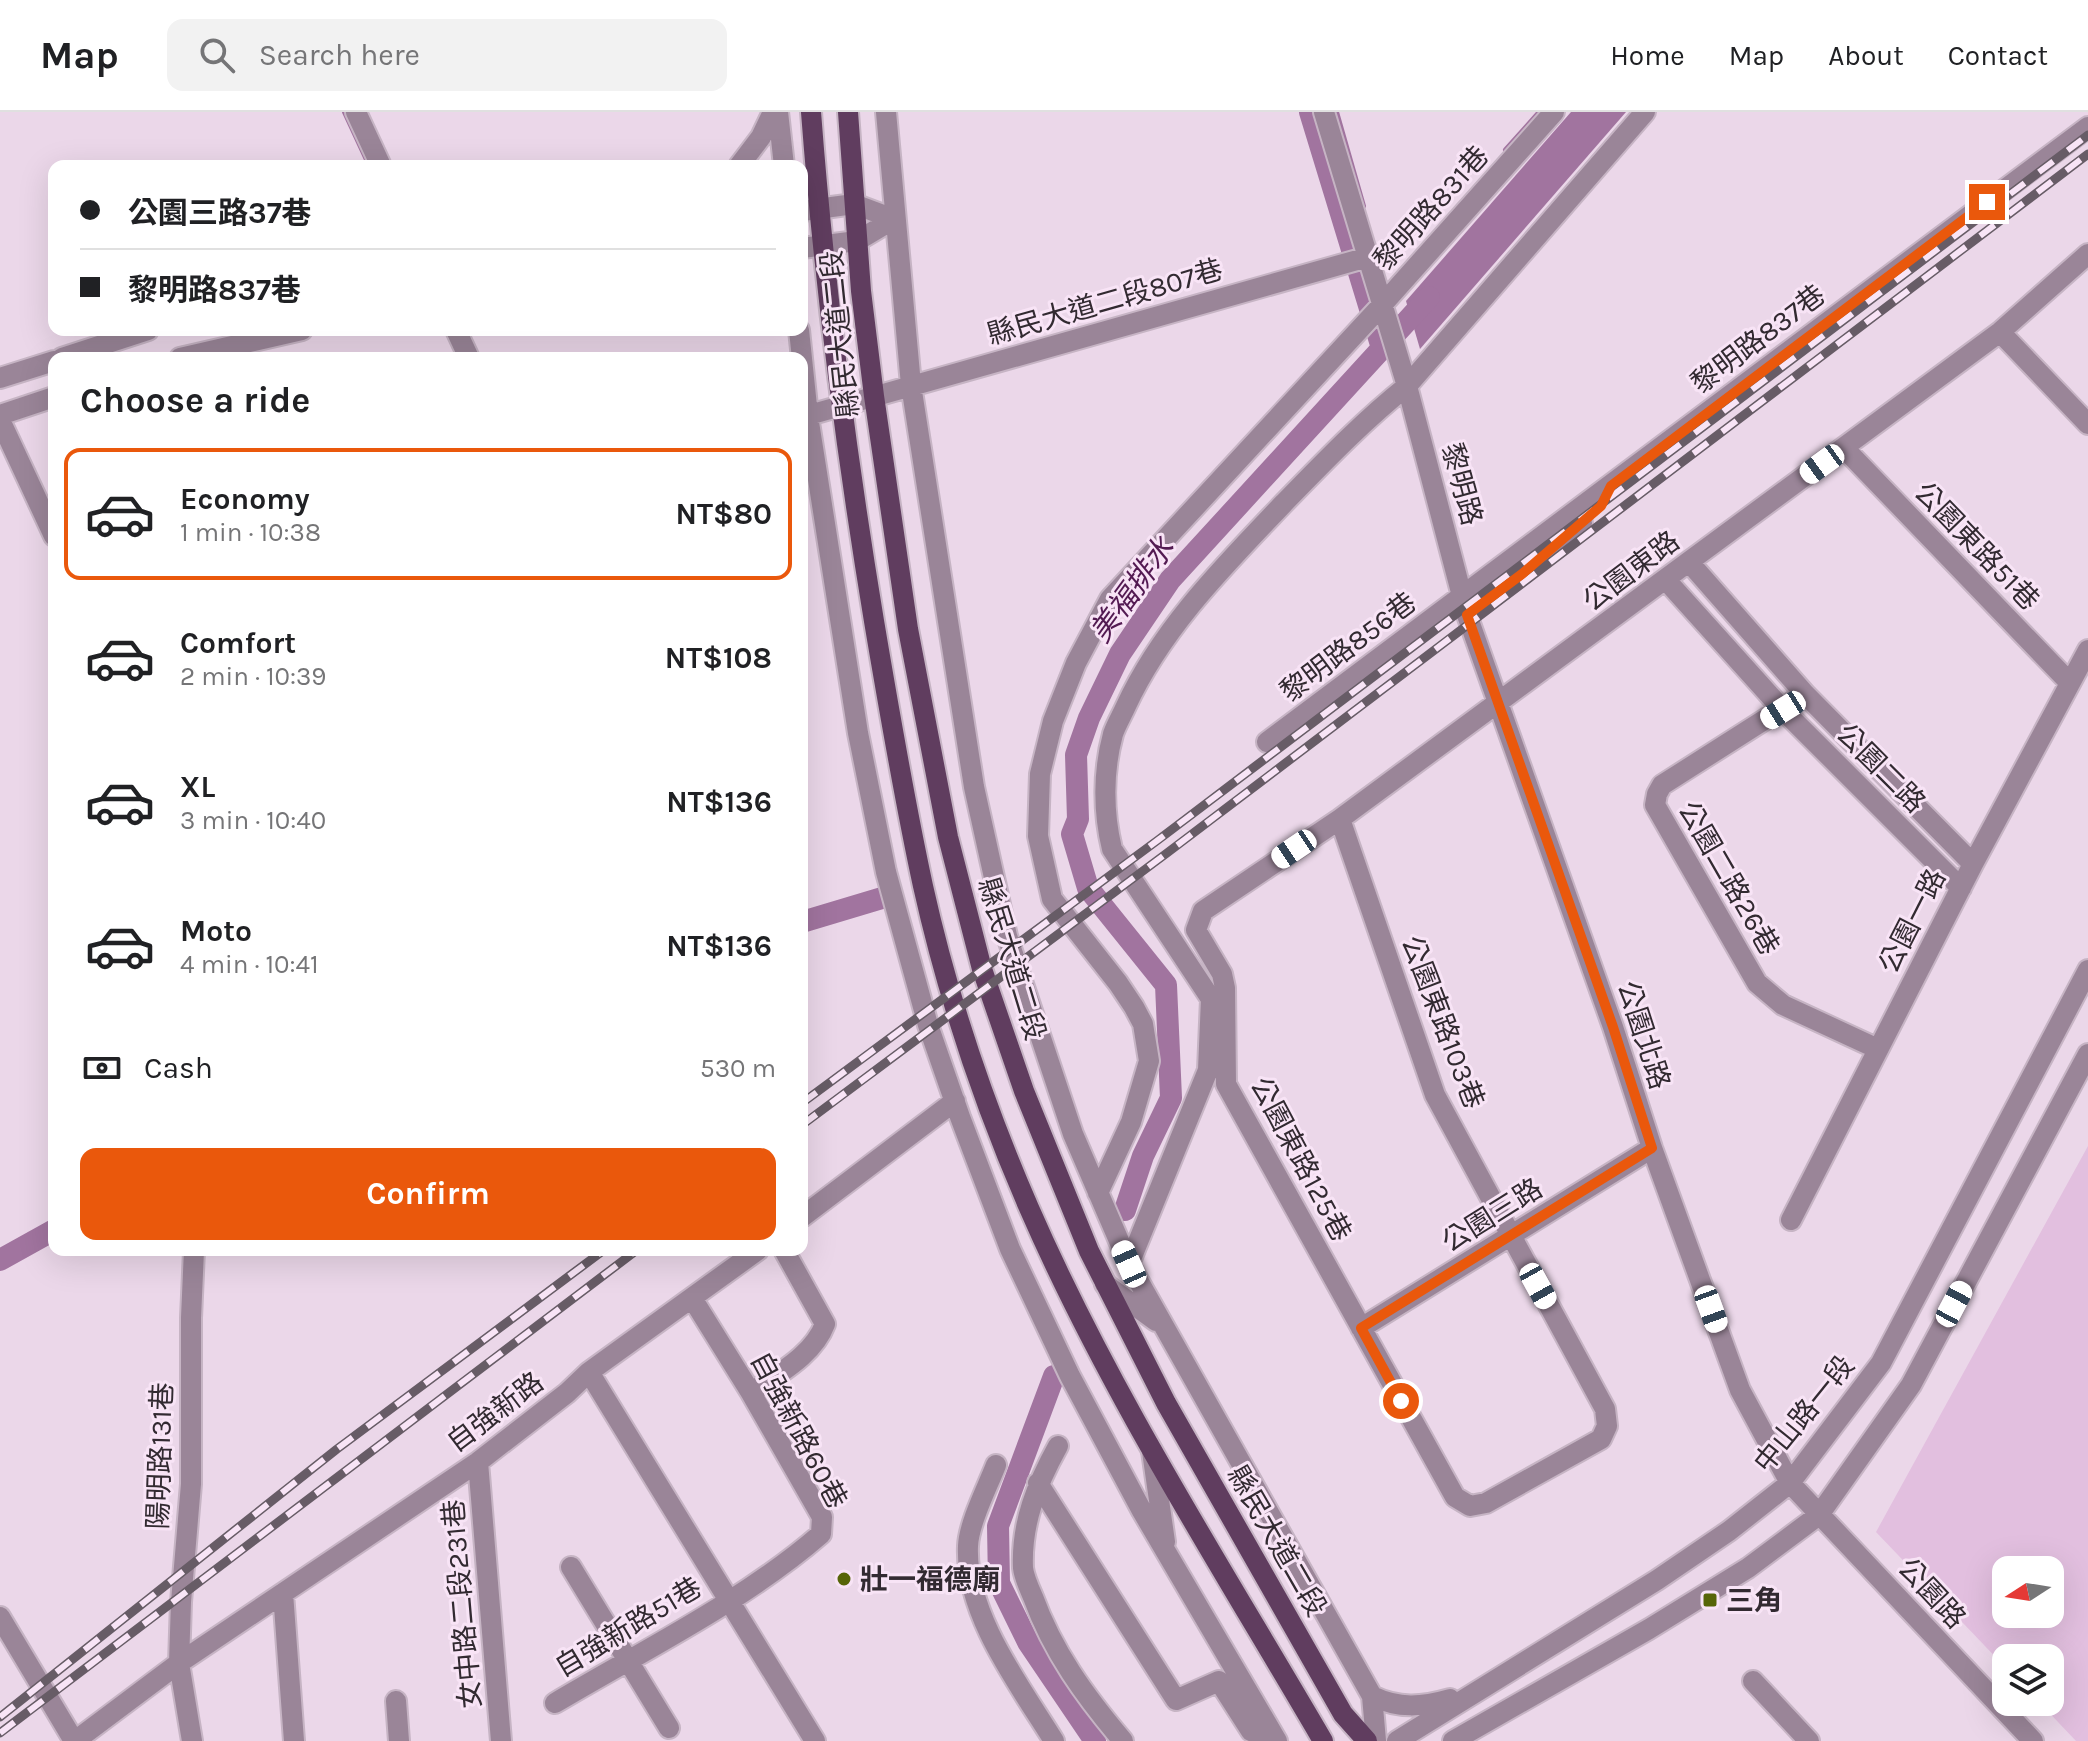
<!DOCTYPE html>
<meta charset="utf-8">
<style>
:root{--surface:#fff;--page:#f2f2f2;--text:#202124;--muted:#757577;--line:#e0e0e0;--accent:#ea580c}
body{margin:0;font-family:Karla,"Noto Sans TC",sans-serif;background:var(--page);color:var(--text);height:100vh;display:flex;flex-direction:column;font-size:30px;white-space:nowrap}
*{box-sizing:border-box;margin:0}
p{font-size:26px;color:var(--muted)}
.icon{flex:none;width:44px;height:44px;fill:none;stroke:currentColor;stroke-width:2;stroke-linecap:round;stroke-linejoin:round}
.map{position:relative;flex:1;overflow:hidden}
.drawer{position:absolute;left:48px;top:240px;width:760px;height:904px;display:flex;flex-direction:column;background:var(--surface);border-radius:16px;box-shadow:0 8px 32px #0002}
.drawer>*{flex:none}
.banner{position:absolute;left:48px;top:48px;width:760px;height:176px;border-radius:16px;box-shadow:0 8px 32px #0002;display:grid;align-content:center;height:176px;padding:0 32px;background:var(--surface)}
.needle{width:52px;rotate:258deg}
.fabs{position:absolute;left:1992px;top:1444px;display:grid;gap:16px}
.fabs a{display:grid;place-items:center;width:72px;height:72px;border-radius:16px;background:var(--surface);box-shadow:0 8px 32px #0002;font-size:40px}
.end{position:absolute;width:36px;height:36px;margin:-18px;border:10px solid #ea580c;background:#fff;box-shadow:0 0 0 4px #fff}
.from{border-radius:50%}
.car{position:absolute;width:24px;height:48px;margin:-24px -12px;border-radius:10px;box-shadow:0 0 6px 2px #0007;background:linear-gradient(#fff 24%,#345 0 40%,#fff 0 76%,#345 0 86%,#fff 0)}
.banner b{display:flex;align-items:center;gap:28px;height:76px;font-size:30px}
.banner b+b{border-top:2px solid var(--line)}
.banner i{width:20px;height:20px;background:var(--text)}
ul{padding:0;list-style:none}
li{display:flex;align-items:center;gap:24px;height:132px;margin:0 16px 12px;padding:0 16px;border:4px solid transparent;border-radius:16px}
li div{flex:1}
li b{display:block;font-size:30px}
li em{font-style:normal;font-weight:700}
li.active{border-color:var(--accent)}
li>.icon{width:72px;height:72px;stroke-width:1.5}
h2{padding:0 32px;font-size:36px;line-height:96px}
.pay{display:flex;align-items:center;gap:20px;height:88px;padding:0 32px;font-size:30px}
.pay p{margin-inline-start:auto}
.cta{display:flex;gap:16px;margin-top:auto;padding:16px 32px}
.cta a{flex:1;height:92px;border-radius:16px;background:var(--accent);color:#fff;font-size:32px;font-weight:700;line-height:92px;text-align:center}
header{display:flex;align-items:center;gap:48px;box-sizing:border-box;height:112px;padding:0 40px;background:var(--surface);border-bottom:2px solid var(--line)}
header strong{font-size:38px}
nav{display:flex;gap:44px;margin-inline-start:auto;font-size:28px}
.search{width:560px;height:72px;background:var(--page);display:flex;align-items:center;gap:20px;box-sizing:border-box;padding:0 28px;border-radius:16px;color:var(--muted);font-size:30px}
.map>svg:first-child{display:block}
</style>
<header>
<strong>Map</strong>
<div class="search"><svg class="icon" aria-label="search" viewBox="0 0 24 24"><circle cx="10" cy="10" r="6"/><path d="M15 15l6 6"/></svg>Search here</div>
<nav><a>Home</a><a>Map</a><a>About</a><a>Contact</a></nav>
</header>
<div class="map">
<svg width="2088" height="1629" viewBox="0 0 2088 1629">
<rect width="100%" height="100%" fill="#ebd7e9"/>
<path fill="#e2bfdf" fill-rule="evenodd" d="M2088,1034v595h-12l-37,-39h11v-44h-44v10l-130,-136zM2006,1458h44v44h-44z"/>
<path fill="#a1749f" d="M1571,0h55l-206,237 -14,-48z"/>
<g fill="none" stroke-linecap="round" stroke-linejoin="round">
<path stroke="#a1749f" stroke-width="6" d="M345,0l25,54
M1336,0l27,94
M1506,38l34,-38"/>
<path stroke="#a1749f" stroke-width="22" d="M1310,0l72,236
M802,810l80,-24
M1125,1098l18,-54 28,-58 -5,-113 -78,-97 -16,-54 6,-15 -2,-64 13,-37 31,-64 50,-74 259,-283
M0,1148l54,-30
M1054,1264l-56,150 1,57 29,59 67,99"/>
<g stroke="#c6b4c4" stroke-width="24">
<path id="minor" d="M356,0l25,54
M778,0l6,54
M886,0l25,273 63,402 33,149 66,198 56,130 243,432 4,45
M1324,0l83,274 60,229 146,412 39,121 88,242 50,93 243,258
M739,54l22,-29 12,-25
M802,99l52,-7 40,15
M802,136l55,-7 37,-22
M456,218l13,28
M799,218l9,86 50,317 28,139 42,153 32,92 50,132 60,127 72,135 135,230
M2000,220l88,92
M62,246l86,-28
M180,246l122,-28
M0,266l54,-17
M0,303l54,-18
M802,305l566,-160
M0,308l54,116
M1844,336l226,235
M1689,450l116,132 168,170
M1666,468l117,130 178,178
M1467,503l55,-41 60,-51
M1805,582l-143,91 -5,9 -2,11 102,178 26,22 95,44
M1267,630l821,-615
M1340,707l95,276 170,314 2,17 -6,13 -115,64 -16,3 -15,-9 -229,-413 -1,-96 -3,-14 -26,-44 7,-19 137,-92 660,-487 88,-78
M1098,1081l33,-71 18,-61 -6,-37 -9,-17 -16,-24 -66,-84 -14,-63 2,-62 13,-53 23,-58 34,-64 272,-294 172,-193
M802,1105l153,-116
M1791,1108l182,-356 115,-214
M1129,1152l79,-194 3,-71 -99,-150c-9,-37 -9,-78 1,-115 3,-9 9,-19 13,-28 36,-78 98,-140 157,-202 40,-41 79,-82 124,-118l238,-274
M1105,1172l51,37
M1361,1216l291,-180
M589,1260l169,-122
M751,1281c26,-19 62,-37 74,-69l-41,-74
M1058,1334c-21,38 -37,77 -35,122 1,9 6,20 10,29 20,55 52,99 90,144
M1152,1339l13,91
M478,1350l23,279
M996,1353c-9,23 -27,58 -28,81 -3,68 52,140 86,195
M1038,1371l138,217 43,-19 32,50 21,10
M571,1455l98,161
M283,1481l11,148
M0,1505l74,124
M1753,1569l56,60
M1372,1584c27,13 50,11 78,3
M396,1589l3,40
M555,1591c87,-52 189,-102 266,-169l1,-17 -71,-124 -59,-95
M75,1629l104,-78 299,-201 89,-69 22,-21 226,369
M192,1629l-13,-78 2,-61 10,-118v-166l3,-68
M1397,1629l260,-161 72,-49 61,-48 91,-120 207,-393
M1453,1629l196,-112 99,-61 71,-53 92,-130 177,-331"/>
</g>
<g stroke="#c6b4c4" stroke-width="24">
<path id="major" d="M811,0c13,171 35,340 63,509 15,89 30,177 49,265 24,108 62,221 106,322 81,186 192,358 294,533
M848,0l13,179 13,105 34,233 40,208 34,132 42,122 65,160 77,152 177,311 24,27"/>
</g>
<use href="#minor" stroke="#9a8598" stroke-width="20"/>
<use href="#major" stroke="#603d5f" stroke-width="20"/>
<g stroke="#675c66" stroke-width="9">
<path id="rail" d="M802,991l356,-263 930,-705
M802,1013l365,-272 921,-699
M0,1605l337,-268 267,-199
M0,1621l637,-483"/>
</g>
<use href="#rail" stroke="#f8e4f6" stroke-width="6" stroke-dasharray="18" stroke-linecap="butt"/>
</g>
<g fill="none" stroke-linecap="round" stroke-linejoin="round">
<path stroke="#ea580c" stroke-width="10" d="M1401,1289l-40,-73 291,-180 -39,-121 -146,-412 55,-41 79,-68 10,-20 376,-284"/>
</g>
<g fill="#576508" stroke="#f8e4f6" stroke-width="3">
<circle cx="844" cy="1467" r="8"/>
<rect x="1702" y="1480" width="16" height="16" rx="4"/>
</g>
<g text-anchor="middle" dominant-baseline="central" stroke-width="6" stroke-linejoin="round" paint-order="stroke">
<g font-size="28" fill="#322a31" stroke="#f8e4f6">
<text transform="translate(1431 96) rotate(-48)">黎明路831巷</text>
<text transform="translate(1105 190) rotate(-16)">縣民大道二段807巷</text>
<text transform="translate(840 222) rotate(-96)">縣民大道二段</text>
<text transform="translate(1758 227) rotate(-37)">黎明路837巷</text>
<text transform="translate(1462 372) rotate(75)">黎明路</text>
<text transform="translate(1977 434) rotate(46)">公園東路51巷</text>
<text transform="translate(1631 459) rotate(-37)">公園東路</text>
<text transform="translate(1348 535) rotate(-37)">黎明路856巷</text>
<text transform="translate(1881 656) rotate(45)">公園二路</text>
<text transform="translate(1729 766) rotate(60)">公園二路26巷</text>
<text transform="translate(1912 809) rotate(-63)">公園一路</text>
<text transform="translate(1012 847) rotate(73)">縣民大道二段</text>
<text transform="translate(1443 910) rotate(69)">公園東路103巷</text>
<text transform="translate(1644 923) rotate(72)">公園北路</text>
<text transform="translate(1301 1047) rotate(62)">公園東路125巷</text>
<text transform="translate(1492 1103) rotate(-32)">公園三路</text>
<text transform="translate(495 1300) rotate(-37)">自強新路</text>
<text transform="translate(1804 1302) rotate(-51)">中山路一段</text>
<text transform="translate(799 1318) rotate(62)">自強新路60巷</text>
<text transform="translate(160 1344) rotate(-88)">陽明路131巷</text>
<text transform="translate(1277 1429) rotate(60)">縣民大道二段</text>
<text transform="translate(1932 1481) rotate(47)">公園路</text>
<text transform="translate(462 1492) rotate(-95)">女中路二段231巷</text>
<text transform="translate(628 1515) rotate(-31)">自強新路51巷</text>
</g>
<g font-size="28" font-weight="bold" fill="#322a31" stroke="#f8e4f6" text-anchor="start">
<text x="860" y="1467">壯一福德廟</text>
<text x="1726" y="1488">三角</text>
</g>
<g font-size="30" font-style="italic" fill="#531a52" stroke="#f8e4f6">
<text transform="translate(1132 478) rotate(-54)">美福排水</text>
</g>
</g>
</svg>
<div class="fabs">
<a><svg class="needle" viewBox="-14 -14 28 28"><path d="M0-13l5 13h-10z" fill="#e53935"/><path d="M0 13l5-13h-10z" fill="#757577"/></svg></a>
<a><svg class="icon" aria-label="layers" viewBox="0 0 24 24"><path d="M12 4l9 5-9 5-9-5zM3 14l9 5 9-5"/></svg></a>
</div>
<i class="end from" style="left:1401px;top:1289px"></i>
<i class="end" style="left:1987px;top:90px"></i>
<i class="car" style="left:1822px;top:352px;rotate:234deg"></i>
<i class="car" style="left:1783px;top:598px;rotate:238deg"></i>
<i class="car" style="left:1294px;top:737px;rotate:236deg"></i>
<i class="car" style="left:1129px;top:1152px;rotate:336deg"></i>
<i class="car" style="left:1538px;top:1174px;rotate:151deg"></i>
<i class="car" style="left:1954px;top:1192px;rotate:28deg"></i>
<i class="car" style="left:1711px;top:1197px;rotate:160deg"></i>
<div class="banner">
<b><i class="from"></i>公園三路37巷</b>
<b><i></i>黎明路837巷</b>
</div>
<section class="drawer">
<h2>Choose a ride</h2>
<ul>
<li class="active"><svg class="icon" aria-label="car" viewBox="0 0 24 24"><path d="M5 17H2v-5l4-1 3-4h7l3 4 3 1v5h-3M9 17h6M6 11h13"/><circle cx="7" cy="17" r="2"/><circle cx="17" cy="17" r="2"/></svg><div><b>Economy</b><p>1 min · 10:38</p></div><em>NT$80</em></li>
<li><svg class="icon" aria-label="car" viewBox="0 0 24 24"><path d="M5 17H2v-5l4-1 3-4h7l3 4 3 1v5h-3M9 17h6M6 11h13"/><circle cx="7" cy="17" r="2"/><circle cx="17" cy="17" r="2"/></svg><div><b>Comfort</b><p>2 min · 10:39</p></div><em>NT$108</em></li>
<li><svg class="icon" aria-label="car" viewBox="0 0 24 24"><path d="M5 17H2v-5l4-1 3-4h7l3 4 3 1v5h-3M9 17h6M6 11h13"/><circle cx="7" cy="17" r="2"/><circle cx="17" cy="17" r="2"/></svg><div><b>XL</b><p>3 min · 10:40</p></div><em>NT$136</em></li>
<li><svg class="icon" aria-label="car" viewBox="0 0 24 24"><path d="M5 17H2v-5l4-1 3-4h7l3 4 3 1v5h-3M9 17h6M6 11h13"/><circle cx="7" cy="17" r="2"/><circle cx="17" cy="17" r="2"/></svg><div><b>Moto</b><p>4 min · 10:41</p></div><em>NT$136</em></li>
</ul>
<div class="pay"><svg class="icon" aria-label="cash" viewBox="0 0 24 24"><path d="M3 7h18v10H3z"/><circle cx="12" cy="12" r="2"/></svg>Cash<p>530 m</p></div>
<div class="cta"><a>Confirm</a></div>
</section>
</div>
